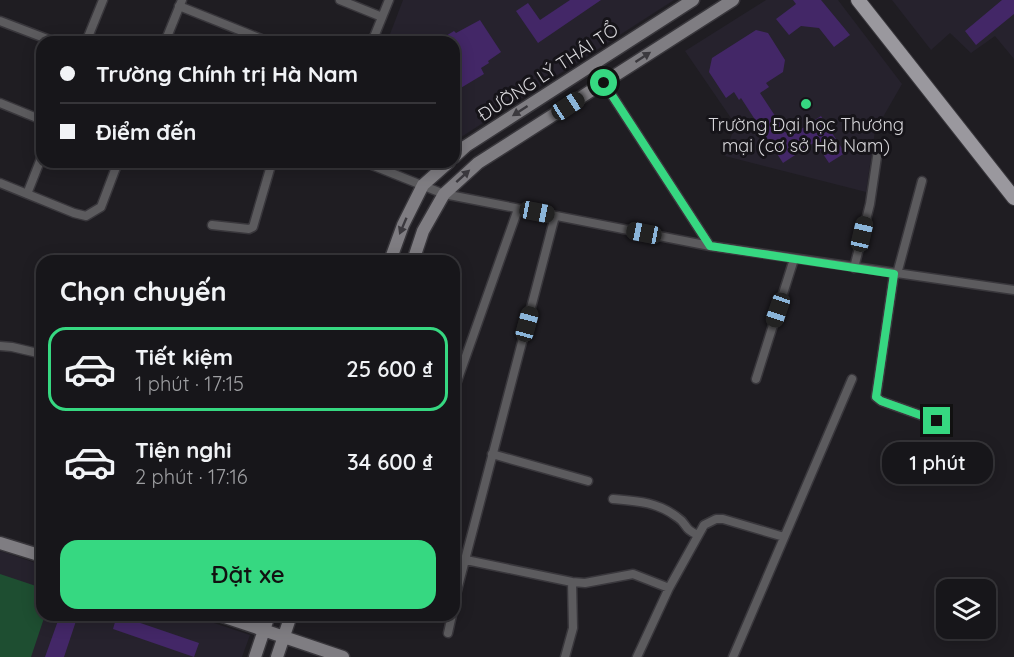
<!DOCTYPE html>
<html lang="vi">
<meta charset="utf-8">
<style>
:root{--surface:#17161a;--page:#201f23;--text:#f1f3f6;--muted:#9e9fa2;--line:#363539;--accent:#36d881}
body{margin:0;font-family:Quicksand,sans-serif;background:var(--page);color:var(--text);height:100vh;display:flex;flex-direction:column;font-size:22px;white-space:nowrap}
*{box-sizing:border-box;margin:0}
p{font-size:20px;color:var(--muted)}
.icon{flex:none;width:33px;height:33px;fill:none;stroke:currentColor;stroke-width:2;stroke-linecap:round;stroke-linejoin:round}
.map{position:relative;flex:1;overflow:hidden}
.sheet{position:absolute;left:36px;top:255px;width:424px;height:366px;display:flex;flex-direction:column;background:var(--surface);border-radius:18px;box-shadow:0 3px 15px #0003,0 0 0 2px var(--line)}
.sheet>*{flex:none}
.banner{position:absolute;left:36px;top:36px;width:424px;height:132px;border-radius:18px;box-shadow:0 3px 15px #0003,0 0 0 2px var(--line);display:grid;align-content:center;height:132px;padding:0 24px;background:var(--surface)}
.buttons{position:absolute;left:936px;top:579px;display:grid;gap:12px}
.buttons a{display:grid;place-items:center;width:60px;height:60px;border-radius:12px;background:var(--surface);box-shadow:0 3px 15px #0003,0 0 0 2px var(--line);font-size:30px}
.end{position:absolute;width:27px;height:27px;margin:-14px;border:8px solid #36d881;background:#111;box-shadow:0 0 0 3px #111}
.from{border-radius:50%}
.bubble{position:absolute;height:42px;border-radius:18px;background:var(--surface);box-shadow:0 3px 15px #0003,0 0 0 2px var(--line);font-size:20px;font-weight:600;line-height:42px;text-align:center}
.car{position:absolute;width:18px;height:36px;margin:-18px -9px;border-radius:8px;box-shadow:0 0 4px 2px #0007;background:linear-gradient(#222 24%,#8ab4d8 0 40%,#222 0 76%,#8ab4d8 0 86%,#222 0)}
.banner b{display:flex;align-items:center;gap:21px;height:57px;font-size:22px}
.banner b+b{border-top:2px solid var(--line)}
.banner i{width:15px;height:15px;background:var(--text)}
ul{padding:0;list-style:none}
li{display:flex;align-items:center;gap:18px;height:84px;margin:0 12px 9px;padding:0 12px;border:3px solid transparent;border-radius:18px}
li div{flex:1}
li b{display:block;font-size:22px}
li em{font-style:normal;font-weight:600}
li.on{border-color:var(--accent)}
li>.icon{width:54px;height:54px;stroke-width:1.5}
h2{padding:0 24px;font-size:27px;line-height:72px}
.primary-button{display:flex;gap:12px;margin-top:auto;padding:12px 24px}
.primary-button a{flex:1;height:69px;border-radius:18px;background:var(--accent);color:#111;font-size:24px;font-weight:600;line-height:69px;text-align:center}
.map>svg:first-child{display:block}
</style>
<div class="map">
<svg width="1014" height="657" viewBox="0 0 1014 657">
<rect width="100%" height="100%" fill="#1f1d22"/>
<path fill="#26222d" d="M403,0h271l-219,141 -1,-99h-67z
M766,0h72l64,84 -27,47 -9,61 -141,-36 10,-32 -50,-73z
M892,0h122v59l-19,-23 -24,17 -21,-20 -19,17z
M0,551l42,14v50h148l60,20 -8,22h-242z"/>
<path fill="#1e4e31" d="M0,574l42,14v27h3l-14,42h-31z"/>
<path fill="#432767" d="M570,0h31l-63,43 -22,-32 12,-8 12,17z
M793,0h28l29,35 -16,12 -15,-19 -18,-2 -12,9 -13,-16 20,-15z
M1002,0h12v14l-38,31 -11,-14z
M480,20l21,32 -13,9 1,2 -8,5 3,6 -30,18v-50h-18l18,-11 2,2z
M756,30l12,3 17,27 -2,12 -17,11 3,4 -9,6 29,44 32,-21 24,37 -16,10 -14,-21 -32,21 -42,-65 -2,2 -5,-8 -8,6 -17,-26 3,-14z
M60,615h18l-14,42h-19z
M117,615l82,28 -5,14 -81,-28z"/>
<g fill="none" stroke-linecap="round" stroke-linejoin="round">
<g stroke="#39373c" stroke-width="11">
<path id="street" d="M340,0l42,17
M179,6l90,36
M0,21l55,21
M86,42l17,-42
M165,42l17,-42
M372,42l17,-42
M604,83l106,163
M0,103l42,17
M364,162l80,32 266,52 304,44
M0,183l74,30 12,3 15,-9 17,-45
M27,194l15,-38
M212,225l37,4 4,-2 19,-65
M285,261v-1
M854,268l16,-64 8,-54
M894,274l-18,123 5,4 56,20
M897,274l25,-93
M0,346l12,1 30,7
M756,379l38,-120
M454,390l64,-181
M492,454l96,27
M613,499c24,2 44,3 64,18 11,7 6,12 21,18
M466,560l106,22 13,1 48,-9 36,14
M454,602l101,-386
M448,633l4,-18
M565,657l8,-29 -1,-46
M637,657l32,-69 35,-63 12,-6h7l61,18
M733,657l119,-278"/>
</g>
<g stroke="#39373c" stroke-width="15">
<path id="secondary" d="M454,157l12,-11 227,-146
M390,261l13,-36 20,-40 26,-23
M413,261l10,-30 21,-37 34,-31 255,-163
M0,543l42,13
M219,615l124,42
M255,657l14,-42
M277,657l14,-42"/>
</g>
<g stroke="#39373c" stroke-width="16">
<path id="primary" d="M858,0l156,198"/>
</g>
<use href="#street" stroke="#5c5b5e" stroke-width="8"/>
<use href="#secondary" stroke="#7f7d82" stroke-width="12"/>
<use href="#primary" stroke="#9a989e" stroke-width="14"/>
</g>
<defs><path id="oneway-solid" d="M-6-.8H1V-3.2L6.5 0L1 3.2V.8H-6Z" transform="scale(1.5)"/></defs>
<g fill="#3b393e">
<use href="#oneway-solid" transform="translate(643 57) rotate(-33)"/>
<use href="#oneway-solid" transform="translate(520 111) rotate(147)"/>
<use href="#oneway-solid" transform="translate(463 176) rotate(-42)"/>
<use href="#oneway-solid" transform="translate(403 226) rotate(113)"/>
</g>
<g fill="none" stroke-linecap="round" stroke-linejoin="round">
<path stroke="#36d881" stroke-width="8" d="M604,83l106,163 184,28 -18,123 5,4 56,20"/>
</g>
<circle fill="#36d881" stroke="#161419" stroke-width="2" cx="806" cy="104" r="6"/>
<g text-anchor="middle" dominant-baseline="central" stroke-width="6" stroke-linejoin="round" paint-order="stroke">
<g font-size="18" fill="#d6d5d9" stroke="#161419">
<text transform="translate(548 72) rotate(-33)">ĐƯỜNG LÝ THÁI TỔ</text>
</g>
<g font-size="18" fill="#d6d5d9" stroke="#161419">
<text x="806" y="124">Trường Đại học Thương<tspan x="806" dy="21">mại (cơ sở Hà Nam)</tspan></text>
</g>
</g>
</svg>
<div class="buttons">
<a><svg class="icon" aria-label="layers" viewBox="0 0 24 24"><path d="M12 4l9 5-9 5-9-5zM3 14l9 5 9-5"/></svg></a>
</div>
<i class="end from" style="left:604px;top:83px"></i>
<i class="end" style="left:937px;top:421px"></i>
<div class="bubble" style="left:882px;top:442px;width:111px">1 phút</div>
<i class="car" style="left:568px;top:106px;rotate:57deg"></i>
<i class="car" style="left:537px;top:212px;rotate:101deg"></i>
<i class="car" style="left:644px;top:233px;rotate:281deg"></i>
<i class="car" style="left:862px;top:234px;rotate:13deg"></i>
<i class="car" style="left:778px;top:310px;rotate:199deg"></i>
<i class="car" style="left:527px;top:324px;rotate:15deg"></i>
<div class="banner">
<b><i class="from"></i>Trường Chính trị Hà Nam</b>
<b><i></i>Điểm đến</b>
</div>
<section class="sheet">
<h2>Chọn chuyến</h2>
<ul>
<li class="on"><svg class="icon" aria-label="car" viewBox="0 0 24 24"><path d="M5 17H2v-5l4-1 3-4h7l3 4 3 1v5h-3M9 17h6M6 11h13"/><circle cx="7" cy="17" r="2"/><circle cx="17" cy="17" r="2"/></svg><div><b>Tiết kiệm</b><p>1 phút · 17:15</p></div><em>25 600 ₫</em></li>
<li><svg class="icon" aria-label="car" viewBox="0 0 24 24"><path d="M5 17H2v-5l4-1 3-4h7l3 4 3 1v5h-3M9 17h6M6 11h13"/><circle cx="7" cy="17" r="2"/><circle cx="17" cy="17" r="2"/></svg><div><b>Tiện nghi</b><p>2 phút · 17:16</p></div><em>34 600 ₫</em></li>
</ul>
<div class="primary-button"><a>Đặt xe</a></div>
</section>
</div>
